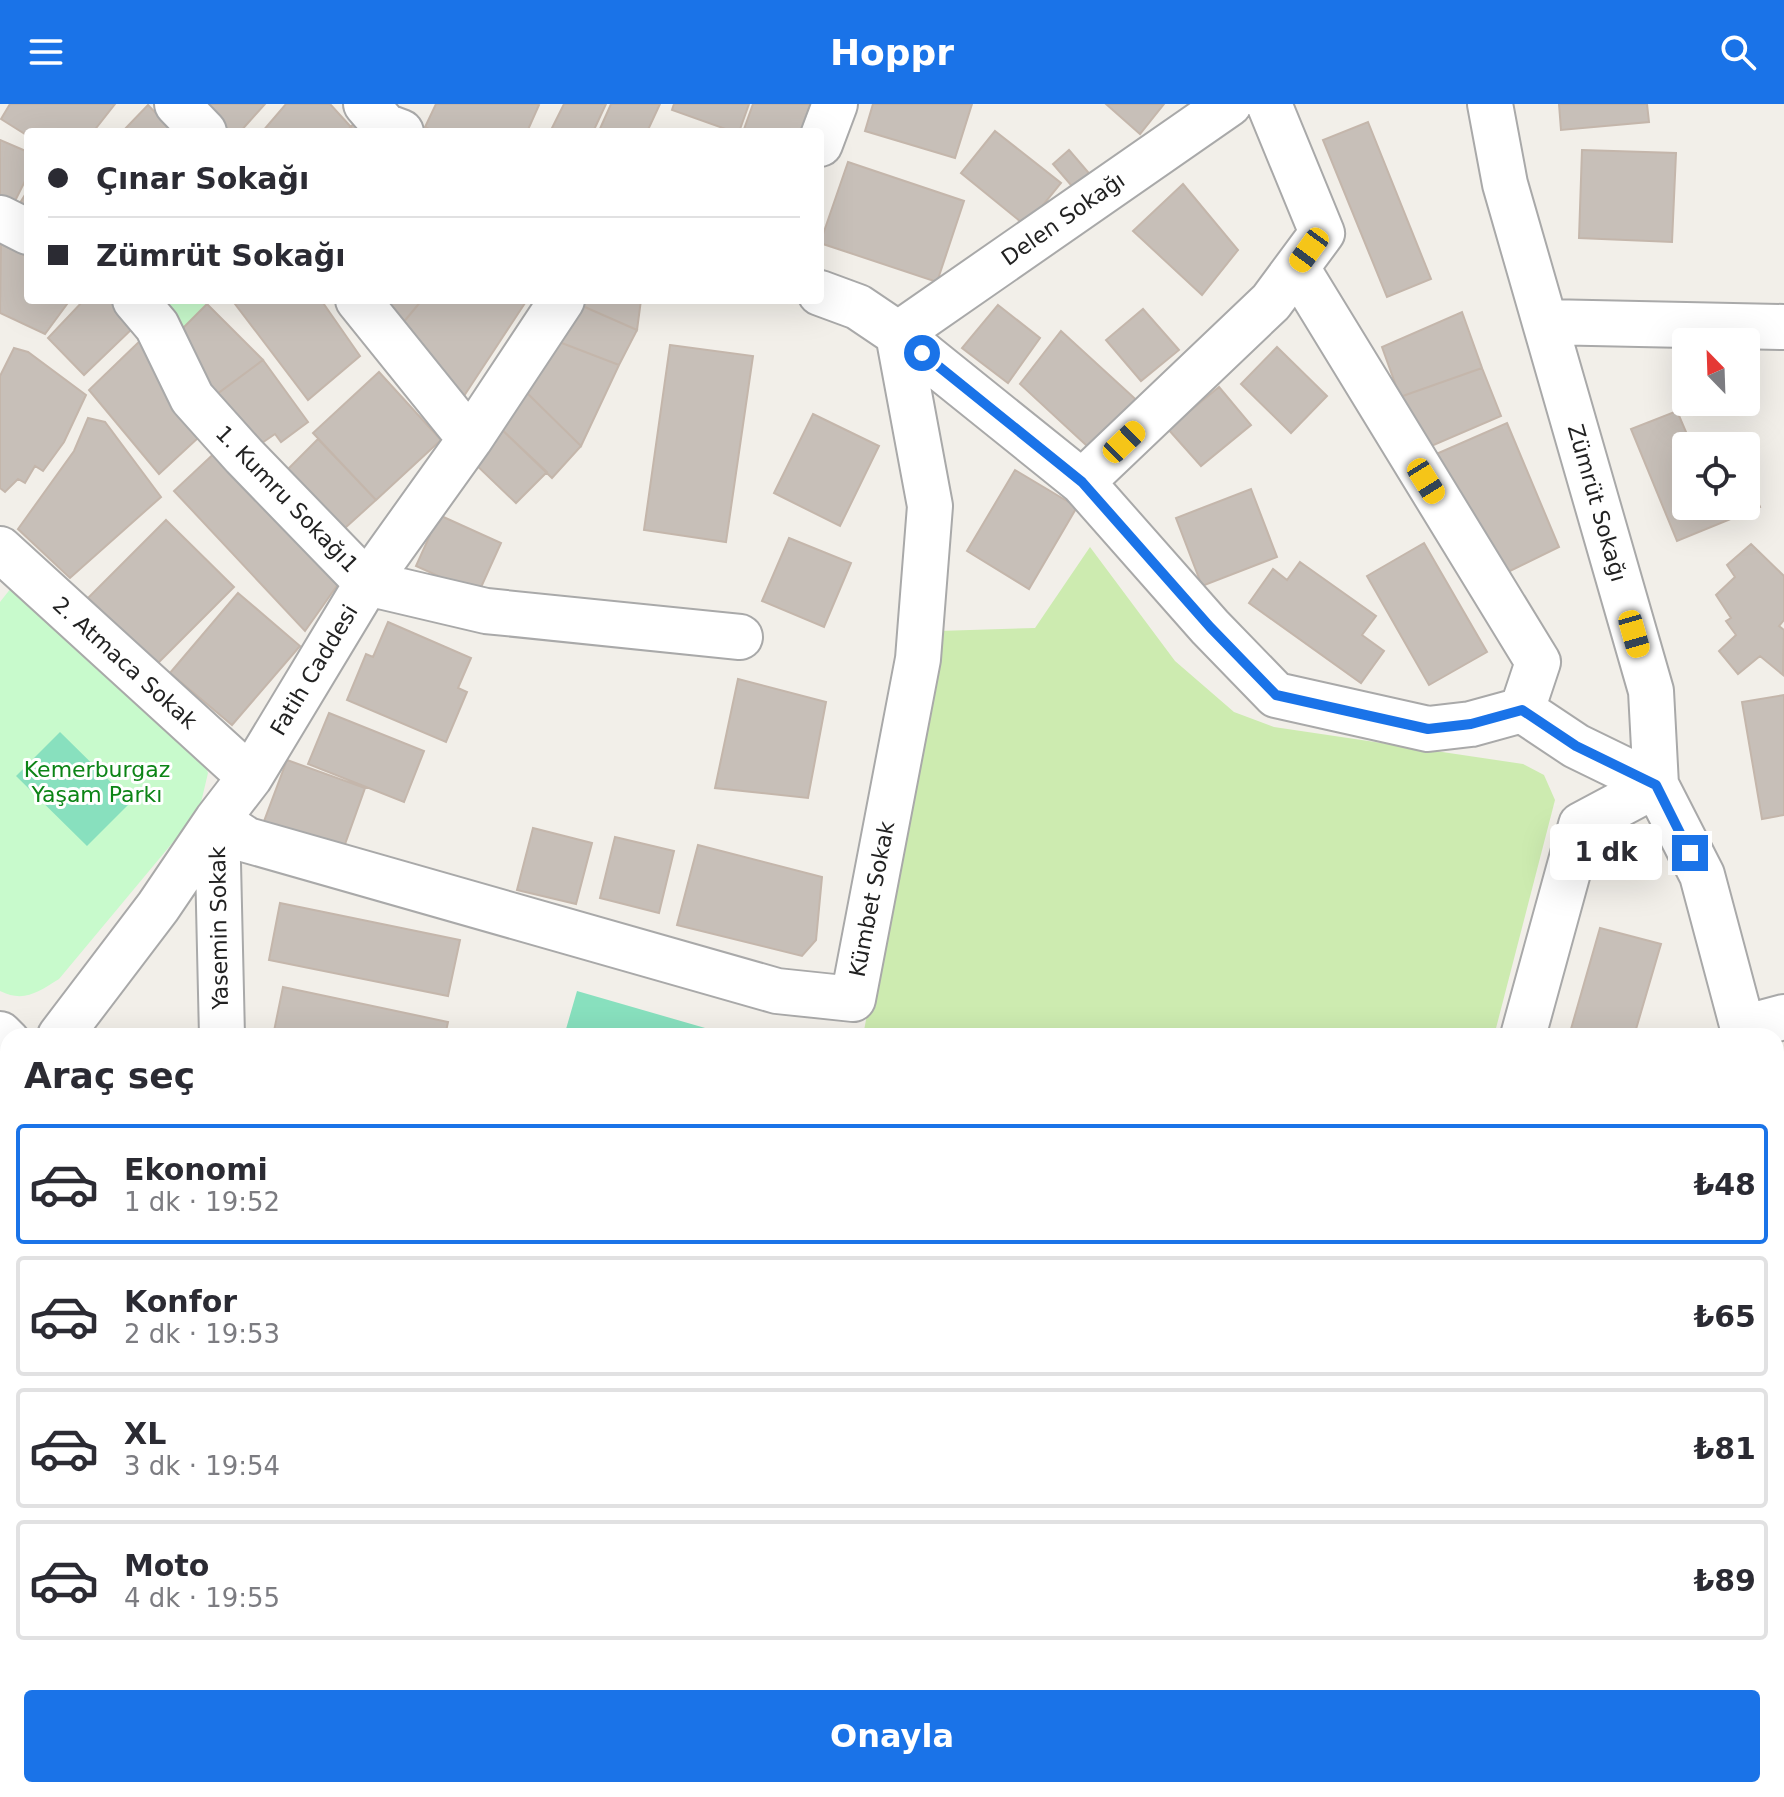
<!DOCTYPE html>
<html lang="tr">
<meta charset="utf-8">
<style>
:root{--surface:#fff;--page:#f7f7f7;--text:#2b2b33;--muted:#7c7c81;--line:#e1e1e2;--accent:#1a73e8}
body{margin:0;font-family:"DejaVu Sans",sans-serif;background:var(--page);color:var(--text);height:100vh;display:flex;flex-direction:column;font-size:30px;white-space:nowrap}
*{box-sizing:border-box;margin:0}
p{font-size:26px;color:var(--muted)}
.icon{flex:none;width:44px;height:44px;fill:none;stroke:currentColor;stroke-width:2;stroke-linecap:round;stroke-linejoin:round}
.map{position:relative;flex:1;overflow:hidden}
.drawer{position:absolute;left:0px;top:924px;width:1784px;height:770px;display:flex;flex-direction:column;background:var(--surface);border-radius:24px 24px 0 0;box-shadow:0 8px 32px #0002}
.drawer>*{flex:none}
.banner{position:absolute;left:24px;top:24px;width:800px;height:176px;border-radius:8px;box-shadow:0 8px 32px #0002;display:grid;align-content:center;height:176px;padding:0 24px;background:var(--surface)}
.needle{width:52px;rotate:337deg}
.tools{position:absolute;left:1672px;top:224px;display:grid;gap:16px}
.tools a{display:grid;place-items:center;width:88px;height:88px;border-radius:8px;background:var(--surface);box-shadow:0 8px 32px #0002;font-size:40px}
.end{position:absolute;width:36px;height:36px;margin:-18px;border:10px solid #1a73e8;background:#fff;box-shadow:0 0 0 4px #fff}
.from{border-radius:50%}
.bubble{position:absolute;height:56px;border-radius:8px;background:var(--surface);box-shadow:0 8px 32px #0002;font-size:26px;font-weight:700;line-height:56px;text-align:center}
.car{position:absolute;width:24px;height:48px;margin:-24px -12px;border-radius:10px;box-shadow:0 0 6px 2px #0007;background:linear-gradient(#f5c518 24%,#345 0 40%,#f5c518 0 76%,#345 0 86%,#f5c518 0)}
.banner b{display:flex;align-items:center;gap:28px;height:76px;font-size:30px}
.banner b+b{border-top:2px solid var(--line)}
.banner i{width:20px;height:20px;background:var(--text)}
ul{padding:0;list-style:none}
li{display:flex;align-items:center;gap:24px;height:120px;margin:0 16px 12px;padding:0 8px;border:4px solid var(--line);border-radius:8px}
li div{flex:1}
li b{display:block;font-size:30px}
li em{font-style:normal;font-weight:700}
li.current{border-color:var(--accent)}
li>.icon{width:72px;height:72px;stroke-width:1.5}
h2{padding:0 24px;font-size:36px;line-height:96px}
.action{display:flex;gap:16px;margin-top:auto;padding:16px 24px}
.action a{flex:1;height:92px;border-radius:8px;background:var(--accent);color:#fff;font-size:32px;font-weight:700;line-height:92px;text-align:center}
header{display:flex;justify-content:space-between;align-items:center;height:104px;padding:0 24px;background:var(--accent);color:#fff;font-size:36px;font-weight:700}
.map>svg:first-child{display:block}
</style>
<header><svg class="icon" aria-label="menu" viewBox="0 0 24 24"><path d="M4 6h16M4 12h16M4 18h16"/></svg>Hoppr<svg class="icon" aria-label="search" viewBox="0 0 24 24"><circle cx="10" cy="10" r="6"/><path d="M15 15l6 6"/></svg></header>
<div class="map">
<svg width="1784" height="1693" viewBox="0 0 1784 1693">
<rect width="100%" height="100%" fill="#f2efe9"/>
<path fill="#cdebb0" d="M1090,443l85,114 59,51 40,15 249,37 21,11 11,25 -61,236h-631l75,-405 97,-3z"/>
<path fill="#c8facc" d="M140,196h63l4,4 -34,34z
M19,474l178,165 11,30 -9,38 -140,168c-21,13 -35,24 -59,12v-389z"/>
<path fill="#88e0be" d="M60,628l71,70 -44,44 -71,-70z
M577,887l142,41 -1,4h-154z"/>
<path fill="#c7bfb8" stroke="#c4b6ab" stroke-width="2" d="M10,0h105l-22,28h-65v4l-27,-17z
M200,0h65l-25,28h-12z
M286,0h44l21,23 -5,5h-84z
M436,0h101l2,1 -12,27h-92l-10,-5z
M564,0h42l-13,28h-43z
M611,0h49l-13,28h-45l-3,-1z
M674,0h75l-10,28h-5l-62,-22z
M753,0h62l-11,28h-61z
M873,0h99l-17,54 -90,-27z
M1106,0h58l-24,30z
M1559,0h88l2,18 -88,8z
M148,1l26,27h-52z
M358,15l20,13h-32z
M1368,18l63,157 -44,18 -64,-157z
M995,27l66,52 -35,43 -65,-53z
M0,36l28,12v23l-16,32 -12,-4z
M1069,46l24,28 -16,14 -24,-28z
M1582,46l94,3 -4,89 -93,-4z
M848,58l116,39 -27,81 -117,-39z
M1183,80l55,66 -36,45 -69,-64z
M28,86v29l-13,-8z
M1,140l27,13v43h42l-25,34 -45,-21z
M84,196h26l24,27 -50,48 -36,-37z
M232,196h89l39,56 -52,44z
M371,196h51l-25,30z
M422,196h105l-63,96 -67,-66z
M581,196h60l-4,30 -59,-26z
M207,200l56,56 -50,37 -40,-59z
M578,200l59,26 -18,35 -65,-25z
M998,201l42,33 -32,45 -46,-35z
M1143,205l36,41 -38,31 -35,-41z
M1462,208l20,56 -82,29 -18,-50z
M1061,227l82,75 -44,51 -79,-73z
M142,235l38,79 18,20 -39,36 -70,-84z
M554,236l65,25 -38,81 -56,-55z
M670,241l83,11 -27,186 -82,-12z
M1277,243l50,49 -36,37 -50,-49z
M14,244l14,4 58,43 -22,47 -21,29 -8,-5 -10,17 -7,-4 -13,13 -5,-4v-112z
M263,256l45,62 -27,20 -6,-8 -13,9 -6,-8 -10,7 -33,-45z
M1482,264l19,48 -72,31 -29,-50z
M379,268l62,68 -65,60 -63,-67z
M1219,283l32,38 -50,41 -33,-37z
M525,287l56,55 -29,32 -55,-53z
M1677,307l15,35h-6v60h60v-34l14,35 -83,34 -46,-112z
M813,310l66,32 -39,80 -66,-33z
M88,314l17,4 56,75 -91,81 -52,-49 56,-78z
M1507,319l52,124 -51,25 -74,-117z
M497,321l50,47 -31,31 -45,-43z
M318,335l58,61 -41,37 -56,-59z
M220,344l121,132 -36,51 -131,-140z
M1015,366l62,37 -48,82 -62,-38z
M1251,385l26,68 -75,29 -26,-68z
M439,411l62,28 -23,51 -62,-28z
M166,416l68,67 -78,78 -68,-67z
M789,434l62,25 -27,64 -62,-26z
M1424,439l63,109 -58,33 -62,-109z
M1751,440l33,32v44l-5,6 5,4 -1,45 -23,-19 -22,18 -19,-23 17,-16 -10,-14 5,-3 -15,-23 19,-18 -8,-12z
M1300,458l76,54 -14,19 22,16 -23,32 -112,-80 24,-34 14,11z
M238,489l62,53 -68,79 -62,-52z
M388,518l83,36 -13,30 9,4 -21,50 -99,-42 19,-46 7,3z
M738,575l88,23 -18,96 -93,-10z
M1784,591v120l-22,4 -20,-117z
M329,609l95,38 -20,51 -96,-38z
M287,656l78,28 -26,73 -79,-29z
M533,724l59,15 -16,61 -59,-14z
M615,733l59,14 -15,62 -59,-15z
M698,741l124,32 -6,63 -14,16 -125,-31z
M280,799l180,37 -12,56 -179,-36z
M1600,824l61,16 -27,92h-65z
M283,883l165,35 -3,14h-172z
M8,1232v196l-8,-5v-187z
M1776,1456l8,1v112l-8,-1z
M8,1563v20l-8,-5z
M1776,1614l8,1v78h-98v-7h90z
M0,1634l8,8v44h47l-6,7h-49z
M842,1686h35l-2,7h-8z
M882,1686h70l-2,7h-62l-7,-2z
M1534,1686h118v7h-119z"/>
<g fill="none" stroke-linecap="round" stroke-linejoin="round">
<g stroke="#a9a9a9" stroke-width="48">
<path id="minor" d="M177,0l27,28
M366,0l19,22 16,6
M1490,0l15,80 146,507 5,94 46,90 43,161
M820,40l15,-40
M0,114l28,14
M1297,164l241,394 -16,48
M820,189l38,14 40,27 184,148 128,145 66,68 152,34 43,-5 51,-14 54,36 80,39
M135,196l22,26 35,72 52,58 123,127 119,28 254,26
M358,196l112,139
M1545,218l239,5
M1082,378l189,-180 51,-69 -53,-129
M0,445l250,228
M217,716l30,20 530,151 76,8 65,-340 12,-153 -32,-172 331,-230
M217,716l5,216
M1743,924l41,-11
M0,930l8,8
M60,932l98,-129 59,-87 33,-43 117,-194 103,-144 92,-139
M1523,932l58,-211 75,-40
M0,1031l8,-12
M1776,1071l8,37
M0,1220l8,-4
M1776,1423l8,1
M554,1686l1,7
M653,1686l54,7
M223,1693l15,-7
M991,1693l1,-7
M1314,1693l2,-7"/>
</g>
<use href="#minor" stroke="#fff" stroke-width="44"/>
</g>
<g fill="none" stroke-linecap="round" stroke-linejoin="round">
<path stroke="#1a73e8" stroke-width="10" d="M922,249l160,129 128,145 66,68 152,34 43,-5 51,-14 54,36 80,39 34,68"/>
</g>
<g text-anchor="middle" dominant-baseline="central" stroke-width="6" stroke-linejoin="round" paint-order="stroke">
<g font-size="22" fill="#222" stroke="#fff">
<text transform="translate(1063 115) rotate(-35)">Delen Sokağı</text>
<text transform="translate(287 395) rotate(46)">1. Kumru Sokağı1</text>
<text transform="translate(1597 399) rotate(74)">Zümrüt Sokağı</text>
<text transform="translate(125 559) rotate(42)">2. Atmaca Sokak</text>
<text transform="translate(314 566) rotate(-59)">Fatih Caddesi</text>
<text transform="translate(872 795) rotate(-79)">Kümbet Sokak</text>
<text transform="translate(219 824) rotate(-91)">Yasemin Sokak</text>
</g>
<g font-size="22" fill="#0c8416" stroke="#fff">
<text x="97" y="665">Kemerburgaz<tspan x="97" dy="25">Yaşam Parkı</tspan></text>
</g>
</g>
</svg>
<div class="tools">
<a><svg class="needle" viewBox="-14 -14 28 28"><path d="M0-13l5 13h-10z" fill="#e53935"/><path d="M0 13l5-13h-10z" fill="#7c7c81"/></svg></a>
<a><svg class="icon" aria-label="locate" viewBox="0 0 24 24"><circle cx="12" cy="12" r="6"/><path d="M12 2v4M12 18v4M2 12h4M18 12h4"/></svg></a>
</div>
<i class="end from" style="left:922px;top:249px"></i>
<i class="end" style="left:1690px;top:749px"></i>
<div class="bubble" style="left:1550px;top:720px;width:112px">1 dk</div>
<i class="car" style="left:1309px;top:146px;rotate:216deg"></i>
<i class="car" style="left:1124px;top:338px;rotate:46deg"></i>
<i class="car" style="left:1426px;top:377px;rotate:148deg"></i>
<i class="car" style="left:1634px;top:530px;rotate:164deg"></i>
<div class="banner">
<b><i class="from"></i>Çınar Sokağı</b>
<b><i></i>Zümrüt Sokağı</b>
</div>
<section class="drawer">
<h2>Araç seç</h2>
<ul>
<li class="current"><svg class="icon" aria-label="car" viewBox="0 0 24 24"><path d="M5 17H2v-5l4-1 3-4h7l3 4 3 1v5h-3M9 17h6M6 11h13"/><circle cx="7" cy="17" r="2"/><circle cx="17" cy="17" r="2"/></svg><div><b>Ekonomi</b><p>1 dk · 19:52</p></div><em>₺48</em></li>
<li><svg class="icon" aria-label="car" viewBox="0 0 24 24"><path d="M5 17H2v-5l4-1 3-4h7l3 4 3 1v5h-3M9 17h6M6 11h13"/><circle cx="7" cy="17" r="2"/><circle cx="17" cy="17" r="2"/></svg><div><b>Konfor</b><p>2 dk · 19:53</p></div><em>₺65</em></li>
<li><svg class="icon" aria-label="car" viewBox="0 0 24 24"><path d="M5 17H2v-5l4-1 3-4h7l3 4 3 1v5h-3M9 17h6M6 11h13"/><circle cx="7" cy="17" r="2"/><circle cx="17" cy="17" r="2"/></svg><div><b>XL</b><p>3 dk · 19:54</p></div><em>₺81</em></li>
<li><svg class="icon" aria-label="car" viewBox="0 0 24 24"><path d="M5 17H2v-5l4-1 3-4h7l3 4 3 1v5h-3M9 17h6M6 11h13"/><circle cx="7" cy="17" r="2"/><circle cx="17" cy="17" r="2"/></svg><div><b>Moto</b><p>4 dk · 19:55</p></div><em>₺89</em></li>
</ul>
<div class="action"><a>Onayla</a></div>
</section>
</div>
